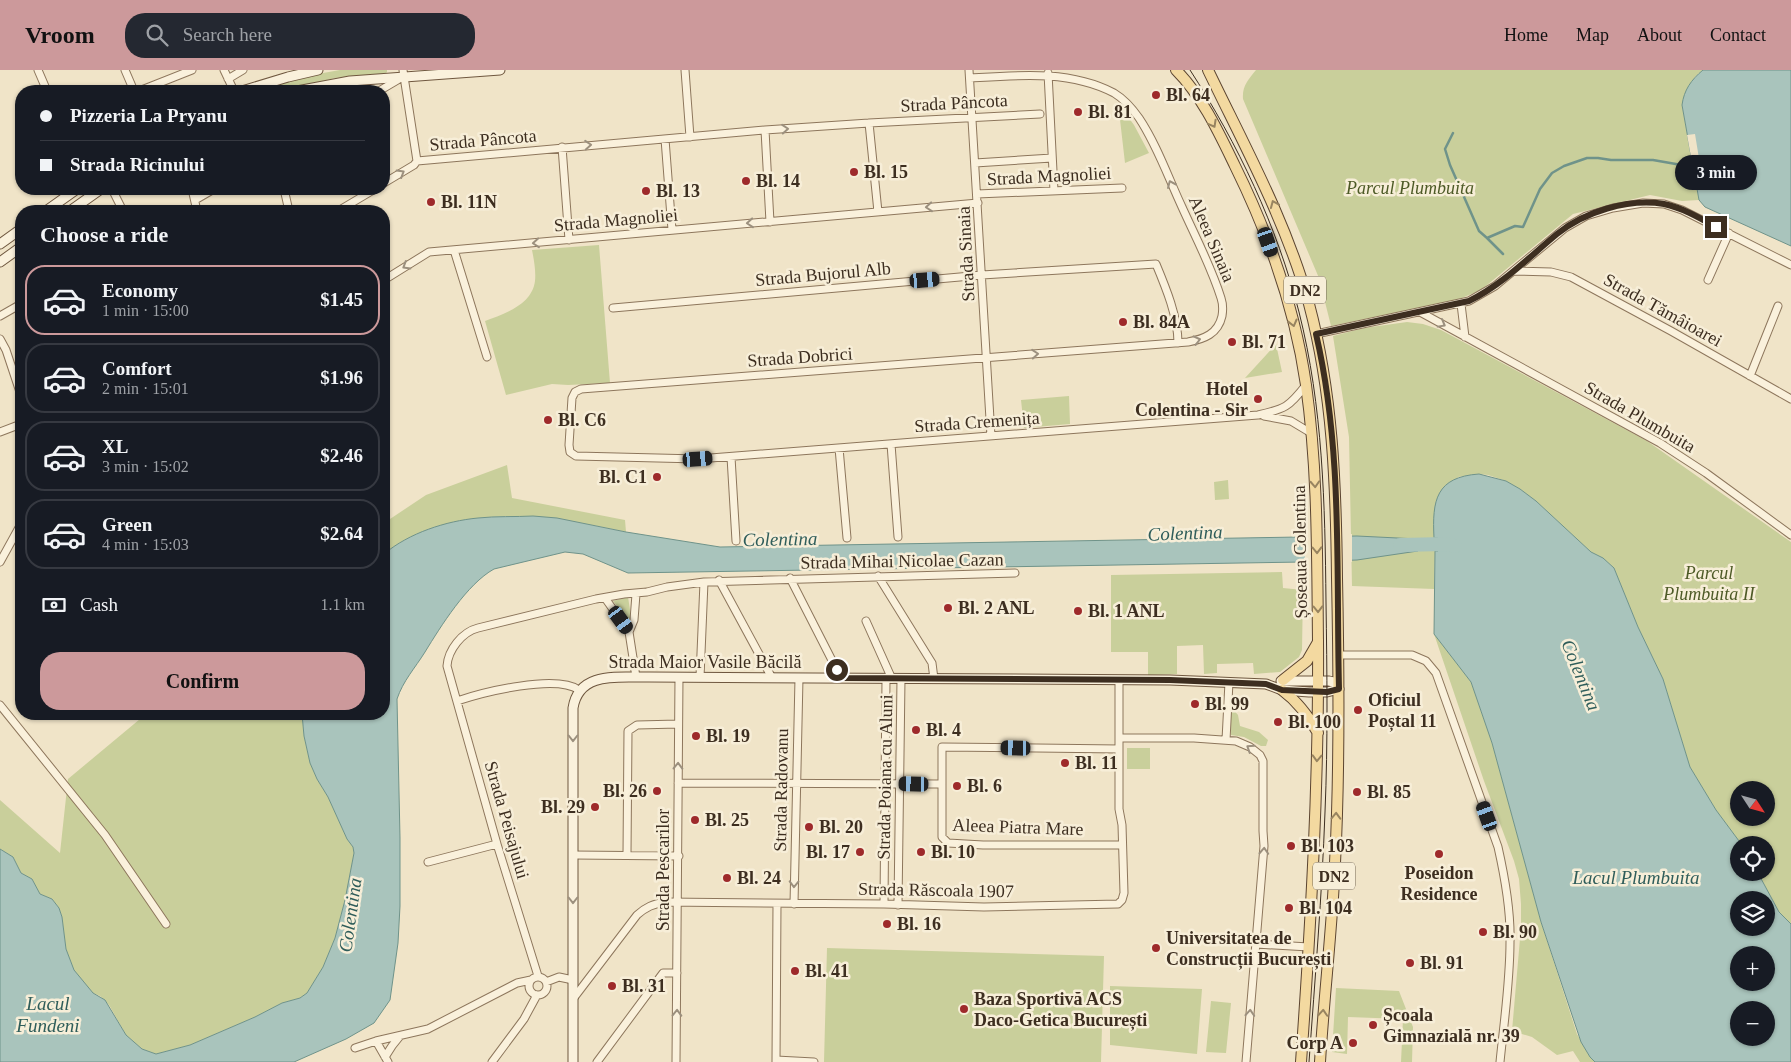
<!DOCTYPE html>
<meta charset="utf-8">
<style>
:root{--surface:#171b24;--page:#242831;--text:#f1f3f6;--muted:#9ea1a6;--line:#363941;--accent:#cc999b}
body{margin:0;font-family:Georgia,serif;background:var(--page);color:var(--text);height:100vh;display:flex;flex-direction:column;font-size:19px;white-space:nowrap}
*{box-sizing:border-box;margin:0}
p{font-size:16px;color:var(--muted)}
.icon{flex:none;width:28px;height:28px;fill:none;stroke:currentColor;stroke-width:2;stroke-linecap:round;stroke-linejoin:round}
.map{position:relative;flex:1;overflow:hidden}
.panel{position:absolute;left:15px;top:135px;width:375px;height:515px;display:flex;flex-direction:column;background:var(--surface);border-radius:20px;box-shadow:0 1px 4px #0004}
.panel>*{flex:none}
.hud{position:absolute;left:15px;top:15px;width:375px;height:110px;border-radius:20px;box-shadow:0 1px 4px #0004;display:grid;align-content:center;height:110px;padding:0 25px;background:var(--surface)}
.needle{width:32px;rotate:126deg}
.buttons{position:absolute;left:1730px;top:711px;display:grid;gap:10px}
.buttons a{display:grid;place-items:center;width:45px;height:45px;border-radius:50%;background:var(--surface);box-shadow:0 1px 4px #0004;font-size:25px}
.end{position:absolute;width:22px;height:22px;margin:-11px;border:6px solid #3d2e20;background:#fff;box-shadow:0 0 0 2px #fff}
.from{border-radius:50%}
.bubble{position:absolute;height:35px;border-radius:18px;background:var(--surface);box-shadow:0 1px 4px #0004;font-size:16px;font-weight:700;line-height:35px;text-align:center}
.car{position:absolute;width:15px;height:30px;margin:-15px -8px;border-radius:6px;box-shadow:0 0 4px 1px #0007;background:linear-gradient(#222 24%,#8ab4d8 0 40%,#222 0 76%,#8ab4d8 0 86%,#222 0)}
.hud b{display:flex;align-items:center;gap:18px;height:48px;font-size:19px}
.hud b+b{border-top:1px solid var(--line)}
.hud i{width:12px;height:12px;background:var(--text)}
ul{padding:0;list-style:none}
li{display:flex;align-items:center;gap:15px;height:70px;margin:0 10px 8px;padding:0 15px;border:2px solid var(--line);border-radius:20px}
li div{flex:1}
li b{display:block;font-size:19px}
li em{font-style:normal;font-weight:700}
li.on{border-color:var(--accent)}
li>.icon{width:45px;height:45px;stroke-width:1.5}
h2{padding:0 25px;font-size:22px;line-height:60px}
.pay{display:flex;align-items:center;gap:12px;height:55px;padding:0 25px;font-size:19px}
.pay p{margin-inline-start:auto}
.cta{display:flex;gap:10px;margin-top:auto;padding:10px 25px}
.cta a{flex:1;height:58px;border-radius:20px;background:var(--accent);color:#111;font-size:20px;font-weight:700;line-height:58px;text-align:center}
header{display:flex;align-items:center;gap:30px;box-sizing:border-box;height:70px;padding:0 25px;background:var(--accent);color:#111}
header strong{font-size:24px}
nav{display:flex;gap:28px;margin-inline-start:auto;font-size:18px}
.search{width:350px;height:45px;background:var(--page);display:flex;align-items:center;gap:12px;box-sizing:border-box;padding:0 18px;border-radius:20px;color:var(--muted);font-size:19px}
.map>svg:first-child{display:block}
</style>
<header>
<strong>Vroom</strong>
<div class="search"><svg class="icon" aria-label="search" viewBox="0 0 24 24"><circle cx="10" cy="10" r="6"/><path d="M15 15l6 6"/></svg>Search here</div>
<nav><a>Home</a><a>Map</a><a>About</a><a>Contact</a></nav>
</header>
<div class="map">
<svg width="1791" height="992" viewBox="0 0 1791 992">
<rect width="100%" height="100%" fill="#f0e4c8"/>
<path fill="#c9cf9b" fill-rule="evenodd" d="M340,0h47v2l-3,3 -49,3 -54,13h-26l57,-16z
M1256,0h447l-8,7 -13,28 17,95 -17,1 -32,-6 -77,19 -92,76 -24,10 -126,26 -12,-48 -76,-179c-1,-13 5,-19 13,-29z
M1123,40l11,15 15,28 -24,10 -6,-52z
M599,175l11,138 -42,2 -16,-1 -46,11 -21,-74c19,-7 47,-16 50,-40 1,-10 -1,-21 -3,-31z
M1407,252l16,2 18,6 206,111 144,101v382l-12,-12 -21,-39 8,-1v-27h-24l-26,-35 -26,-43 -27,-88 -25,-52 -24,-59 -11,-10 -12,-6 -55,-51 -16,-12 -14,-8 -18,-6 -9,-1 -21,3 -24,61h4v13l-3,1 -1,37 -82,-3 -3,-149 -16,-101 31,-8zM1739,720h27v28h-27z
M1276,274l6,28 -37,6z
M1069,326l1,28 -46,4 -3,-28z
M507,395l5,33 113,22 1,12c-63,-14 -121,-23 -184,-6 -21,6 -41,14 -58,28v-31l42,-28z
M1228,410l1,19 -14,1 -1,-18z
M1282,502l1,16 20,2 -1,60 -3,7 -19,15 -26,2 -1,-11 -36,1v9l-13,1 -1,-29 -26,1v28l-29,1v-23h-37v-77z
M628,527l3,19 -3,5 -15,-20z
M1434,564l37,48 21,61 49,179 36,112 13,23 5,5h-15l-7,-11 -16,4 -25,-18 -20,-6 9,-104v-23l-2,-25 -5,-18 -30,-80z
M1231,637l7,8 2,11 19,6 9,8 -2,6h-5l-17,-9 -13,-2z
M146,644h156l2,22 6,27 7,16 11,18 19,42 6,8 1,6 -9,47 -10,38 -12,29 -16,26 -7,5 -18,5 -27,14 -65,28 -34,9 -14,-5 -16,-14 -17,-30 -9,-9 -7,-3 -19,-22 -8,-22 -4,-32 -3,-9 -7,-9 -12,-5 -8,-15 -11,-6 -8,-16 -13,-8v-49l60,53 8,-74z
M1127,678h23v21h-23z
M827,878l277,8 -3,106h-277z
M1110,916l92,3 -5,65 -87,-9z
M1336,918l63,3 14,36 -1,35h-11l2,-43 -55,-2 -1,37 -15,-2z
M1211,931l20,2 -5,50 -20,-1z"/>
<path fill="#a9c4bc" stroke="#6f938a" fill-rule="evenodd" d="M1703,0h88v176l-86,-39 -6,-7 -17,-95c2,-15 9,-25 21,-35z
M1479,404l27,7 14,8 16,12 55,51 12,6 11,10 24,59 25,52 27,88 26,43 26,35h-3v27l19,1 21,39 12,12v138h-196l-5,-5 -9,-15 -40,-120 -49,-179 -21,-61 -37,-48 1,-83h3v-13h-4c-2,-38 2,-61 45,-64zM1739,830h27v28h-27zM1739,885h27v27h-27zM1739,940h27v28h-27z
M533,446l24,2 69,14 94,15 637,-11 61,3v12l-61,9 -54,2 -675,11 -45,-19 -18,-2 -71,17c-27,15 -53,57 -69,83 -10,16 -22,29 -28,47l3,139v68l-2,37 -8,57 -16,23 -28,16 -52,23h-294v-213l13,8 8,16 11,6 8,15 12,5 7,9 3,9 4,32 8,21 19,23 12,7 21,35 16,14 14,5 34,-9 65,-28 27,-14 18,-5 7,-5 16,-26 12,-29 10,-38 9,-47 -1,-6 -6,-8 -19,-42 -11,-18 -7,-16 -6,-27 -2,-22h82v-160c25,-21 62,-33 94,-36 18,-2 37,-1 55,-2z"/>
<path fill="#f0e4c8" d="M1695,64l8,49 -7,1 -9,-49z
M1352,464v28l-47,2 -1,-29z"/>
<g fill="none" stroke-linecap="round" stroke-linejoin="round">
<path stroke="#6f938a" stroke-width="2.5" d="M1453,63l-8,16 5,16 29,66 8,7 28,-12 8,1 17,-38 12,-16 12,-7 23,-8h11l13,2h42l40,7
M1487,168l16,16"/>
<path stroke="#a9c4bc" stroke-width="14" d="M1400,475l45,-1 10,2"/>
<g stroke="#8d765c" stroke-width="9">
<path id="street" d="M38,0l9,21
M125,0l9,21
M224,0l10,21
M403,0l14,91
M685,0l5,67
M969,0l22,366
M1048,3l6,118
M970,8c49,-3 100,-8 144,15 10,6 18,15 25,25 18,27 29,59 43,89 13,29 29,59 39,91 2,6 2,12 1,18 -4,18 -18,23 -34,26l-607,47 -6,3 -3,6 -3,47 1,7 6,4 122,3 560,-44c27,-6 31,-8 48,-30
M228,9l15,-9
M139,21l53,-21
M379,21l22,-13
M869,53l9,89
M765,60l5,92
M665,69l7,91
M562,77l7,93
M975,93l77,-5
M384,113l30,-18 3,-4 348,-31 104,-7 171,-9
M112,119l11,22
M192,119l5,22
M284,119l5,22
M977,124l145,-6
M195,130l19,-11
M338,141l37,-22
M454,180l33,107
M1514,201l37,1 20,5 100,54 120,68
M384,210l45,-28 549,-49
M1708,210l21,-47
M1461,234l4,33
M613,238l369,-33 174,-11c10,24 22,53 22,79
M1420,242l240,131 46,30 85,62
M0,246l21,-12
M1316,264l153,-33 26,-15 70,-58 21,-12 27,-8 30,-5 21,1 18,6 109,55
M0,269l6,11 15,45
M1750,306l28,-70
M1264,346l27,5 20,12
M0,362l21,-8
M891,374l7,93
M839,378l8,90
M731,387l5,84
M0,492l21,-38
M878,506l54,87 2,16
M790,508l51,100
M719,510l53,98
M605,528l24,34 7,45
M866,551l26,58
M629,562l5,-12 2,-26
M1338,585h74l14,6 10,12 62,174c7,31 13,63 12,95 0,40 -6,80 -10,120
M700,607l4,-95
M457,631c27,-9 99,-27 122,-11
M0,635l105,130 61,89
M1119,668h75l42,3 14,6 10,8 3,6v70l1,15 -18,216
M1226,670l3,-58
M1119,679l-177,-2v90l6,6 35,2h139
M678,713l264,1
M573,785l106,1
M627,785l1,-124 9,-6 41,-1
M428,792l69,-18
M794,834l5,-226
M884,834l2,-225
M898,835l3,-226
M1256,874l53,3
M538,906l-41,-132 -50,-178c1,-16 15,-34 31,-38l118,-29 28,-5 23,-2 20,-5 37,-5 311,-9
M529 916a9 9 0 1 1 18 0a9 9 0 1 1-18 0Z
M546,912l13,-5 14,3
M573,929l64,-84c9,-8 16,-11 28,-13l219,2 100,3 134,-3 4,-4 2,-7 -2,-68 -3,-16v-129
M376,971l12,21
M355,978l21,-7 52,-12 89,-46 14,-3
M385,987l7,-11 8,-10
M776,990l38,2
M492,992l32,-43 13,-24
M597,992l66,-89h14
M676,992l3,-385
M776,992l1,-158"/>
</g>
<g stroke="#6f573f" stroke-width="11">
<path id="secondary" d="M242,21l46,-14 30,-7
M297,21l53,-10 150,-11
M46,141l31,-22
M70,141l31,-22
M0,174l21,-15
M0,192l21,-15
M1281,611h48l9,2
M573,992v-354c6,-38 47,-30 76,-31l521,3 96,4 16,6 27,2h18l12,-3"/>
</g>
<g stroke="#5b4430" stroke-width="12">
<path id="primary" d="M1176,0c26,26 43,63 59,96 34,69 60,142 71,219 12,85 11,171 12,256 1,141 -7,281 -17,421
M1208,0c37,77 78,151 101,234 24,90 27,181 28,274 2,95 3,190 -2,285 -3,67 -11,133 -15,199
M1283,610l24,-19 11,-19
M1282,620c15,11 27,27 36,43"/>
</g>
<use href="#street" stroke="#faf1dc" stroke-width="7"/>
<use href="#secondary" stroke="#faf1dc" stroke-width="9"/>
<use href="#primary" stroke="#f3d9a0" stroke-width="10"/>
<path stroke="#3d2e20" stroke-width="1" d="M1190,0c48,74 87,156 109,242 24,95 26,192 27,290 1,70 2,140 -1,210 -3,83 -10,167 -16,250"/>
</g>
<defs><path id="oneway-chevron" d="M-2-3.5L2.5 0L-2 3.5" fill="none" stroke-width="1.6" stroke-linecap="round" stroke-linejoin="round" transform="scale(1.25)"/></defs>
<g stroke="#988460">
<use href="#oneway-chevron" transform="translate(1213 54) rotate(61)"/>
<use href="#oneway-chevron" transform="translate(1274 134) rotate(-113)"/>
<use href="#oneway-chevron" transform="translate(1293 253) rotate(76)"/>
<use href="#oneway-chevron" transform="translate(1315 414) rotate(87)"/>
<use href="#oneway-chevron" transform="translate(1317 480) rotate(89)"/>
<use href="#oneway-chevron" transform="translate(1318 539) rotate(89)"/>
<use href="#oneway-chevron" transform="translate(1317 688) rotate(92)"/>
<use href="#oneway-chevron" transform="translate(1336 746) rotate(-88)"/>
<use href="#oneway-chevron" transform="translate(1323 943) rotate(-86)"/>
</g>
<g stroke="#9c907e">
<use href="#oneway-chevron" transform="translate(785 59) rotate(-4)"/>
<use href="#oneway-chevron" transform="translate(588 75) rotate(-4)"/>
<use href="#oneway-chevron" transform="translate(401 103) rotate(-31)"/>
<use href="#oneway-chevron" transform="translate(1171 114) rotate(-114)"/>
<use href="#oneway-chevron" transform="translate(929 137) rotate(175)"/>
<use href="#oneway-chevron" transform="translate(750 153) rotate(175)"/>
<use href="#oneway-chevron" transform="translate(536 173) rotate(175)"/>
<use href="#oneway-chevron" transform="translate(406 196) rotate(149)"/>
<use href="#oneway-chevron" transform="translate(1442 254) rotate(29)"/>
<use href="#oneway-chevron" transform="translate(1197 270) rotate(-14)"/>
<use href="#oneway-chevron" transform="translate(1035 284) rotate(-4)"/>
<use href="#oneway-chevron" transform="translate(573 668) rotate(90)"/>
<use href="#oneway-chevron" transform="translate(1250 678) rotate(-147)"/>
<use href="#oneway-chevron" transform="translate(678 696) rotate(-89)"/>
<use href="#oneway-chevron" transform="translate(1264 781) rotate(-87)"/>
<use href="#oneway-chevron" transform="translate(794 814) rotate(91)"/>
<use href="#oneway-chevron" transform="translate(573 830) rotate(90)"/>
<use href="#oneway-chevron" transform="translate(677 943) rotate(-89)"/>
<use href="#oneway-chevron" transform="translate(1250 943) rotate(-86)"/>
</g>
<g fill="none" stroke-linecap="round" stroke-linejoin="round">
<path stroke="#3d2e20" stroke-width="6" d="M837,600l4,8 329,2 96,4 16,6 45,2 12,-3c-3,-118 4,-239 -23,-355l153,-33c33,-16 59,-43 88,-67 27,-22 71,-36 107,-30 19,4 36,14 52,23"/>
</g>
<g fill="#9e2a2b" stroke="#f7eed8" stroke-width="2">
<circle cx="1156" cy="25" r="5"/>
<circle cx="1078" cy="42" r="5"/>
<circle cx="854" cy="102" r="5"/>
<circle cx="746" cy="111" r="5"/>
<circle cx="646" cy="121" r="5"/>
<circle cx="431" cy="132" r="5"/>
<circle cx="1123" cy="252" r="5"/>
<circle cx="1232" cy="272" r="5"/>
<circle cx="1258" cy="329" r="5"/>
<circle cx="548" cy="350" r="5"/>
<circle cx="657" cy="407" r="5"/>
<circle cx="948" cy="538" r="5"/>
<circle cx="1078" cy="541" r="5"/>
<circle cx="1195" cy="634" r="5"/>
<circle cx="1358" cy="640" r="5"/>
<circle cx="1278" cy="652" r="5"/>
<circle cx="916" cy="660" r="5"/>
<circle cx="696" cy="666" r="5"/>
<circle cx="1065" cy="693" r="5"/>
<circle cx="957" cy="716" r="5"/>
<circle cx="657" cy="721" r="5"/>
<circle cx="1357" cy="722" r="5"/>
<circle cx="595" cy="737" r="5"/>
<circle cx="695" cy="750" r="5"/>
<circle cx="809" cy="757" r="5"/>
<circle cx="1291" cy="776" r="5"/>
<circle cx="860" cy="782" r="5"/>
<circle cx="921" cy="782" r="5"/>
<circle cx="1439" cy="784" r="5"/>
<circle cx="727" cy="808" r="5"/>
<circle cx="1289" cy="838" r="5"/>
<circle cx="887" cy="854" r="5"/>
<circle cx="1483" cy="862" r="5"/>
<circle cx="1156" cy="878" r="5"/>
<circle cx="1410" cy="893" r="5"/>
<circle cx="795" cy="901" r="5"/>
<circle cx="612" cy="916" r="5"/>
<circle cx="964" cy="939" r="5"/>
<circle cx="1373" cy="955" r="5"/>
<circle cx="1353" cy="973" r="5"/>
</g>
<g text-anchor="middle" dominant-baseline="central" stroke-width="5" stroke-linejoin="round" paint-order="stroke">
<g fill="#f7eed8" stroke="#756857" stroke-width="1">
<rect x="1284" y="206.5" width="42" height="27" rx="4"/>
<rect x="1313" y="792.5" width="42" height="27" rx="4"/>
</g>
<g font-size="16" font-weight="bold" fill="#3d2e20">
<text x="1305" y="220">DN2</text>
<text x="1334" y="806">DN2</text>
</g>
<g font-size="18" font-weight="bold" fill="#3d2e20" stroke="#f7eed8" text-anchor="start">
<text x="1166" y="25">Bl. 64</text>
<text x="1088" y="42">Bl. 81</text>
<text x="864" y="102">Bl. 15</text>
<text x="756" y="111">Bl. 14</text>
<text x="656" y="121">Bl. 13</text>
<text x="441" y="132">Bl. 11N</text>
<text x="1133" y="252">Bl. 84A</text>
<text x="1242" y="272">Bl. 71</text>
<text x="1248" y="319" text-anchor="end">Hotel<tspan x="1248" dy="21">Colentina - Sir</tspan></text>
<text x="558" y="350">Bl. C6</text>
<text x="647" y="407" text-anchor="end">Bl. C1</text>
<text x="958" y="538">Bl. 2 ANL</text>
<text x="1088" y="541">Bl. 1 ANL</text>
<text x="1368" y="630">Oficiul<tspan x="1368" dy="21">Poștal 11</tspan></text>
<text x="1205" y="634">Bl. 99</text>
<text x="1288" y="652">Bl. 100</text>
<text x="926" y="660">Bl. 4</text>
<text x="706" y="666">Bl. 19</text>
<text x="1075" y="693">Bl. 11</text>
<text x="967" y="716">Bl. 6</text>
<text x="647" y="721" text-anchor="end">Bl. 26</text>
<text x="1367" y="722">Bl. 85</text>
<text x="585" y="737" text-anchor="end">Bl. 29</text>
<text x="705" y="750">Bl. 25</text>
<text x="819" y="757">Bl. 20</text>
<text x="1301" y="776">Bl. 103</text>
<text x="850" y="782" text-anchor="end">Bl. 17</text>
<text x="931" y="782">Bl. 10</text>
<text x="1439" y="803" text-anchor="middle">Poseidon<tspan x="1439" dy="21">Residence</tspan></text>
<text x="737" y="808">Bl. 24</text>
<text x="1299" y="838">Bl. 104</text>
<text x="897" y="854">Bl. 16</text>
<text x="1493" y="862">Bl. 90</text>
<text x="1166" y="868">Universitatea de<tspan x="1166" dy="21">Construcții București</tspan></text>
<text x="1420" y="893">Bl. 91</text>
<text x="805" y="901">Bl. 41</text>
<text x="622" y="916">Bl. 31</text>
<text x="974" y="929">Baza Sportivă ACS<tspan x="974" dy="21">Daco-Getica București</tspan></text>
<text x="1383" y="945">Școala<tspan x="1383" dy="21">Gimnazială nr. 39</tspan></text>
<text x="1343" y="973" text-anchor="end">Corp A</text>
</g>
<g font-size="18" fill="#3d2e20" stroke="#f7eed8">
<text transform="translate(954 33) rotate(-3)">Strada Pâncota</text>
<text transform="translate(483 70) rotate(-5)">Strada Pâncota</text>
<text transform="translate(1049 106) rotate(-3)">Strada Magnoliei</text>
<text transform="translate(616 150) rotate(-5)">Strada Magnoliei</text>
<text transform="translate(1212 169) rotate(67)">Aleea Sinaia</text>
<text transform="translate(966 184) rotate(-93)">Strada Sinaia</text>
<text transform="translate(823 204) rotate(-5)">Strada Bujorul Alb</text>
<text transform="translate(1663 240) rotate(29)">Strada Tămâioarei</text>
<text transform="translate(800 287) rotate(-4)">Strada Dobrici</text>
<text transform="translate(1640 347) rotate(30)">Strada Plumbuita</text>
<text transform="translate(977 352) rotate(-4)">Strada Cremenița</text>
<text transform="translate(1300 482) rotate(-91)">Șoseaua Colentina</text>
<text transform="translate(902 491) rotate(-1)">Strada Mihai Nicolae Cazan</text>
<text x="705" y="592">Strada Maior Vasile Băcilă</text>
<text transform="translate(885 707) rotate(-89)">Strada Poiana cu Aluni</text>
<text transform="translate(781 720) rotate(-89)">Strada Radovanu</text>
<text transform="translate(507 750) rotate(74)">Strada Peisajului</text>
<text transform="translate(1018 757) rotate(2)">Aleea Piatra Mare</text>
<text transform="translate(663 800) rotate(-90)">Strada Pescarilor</text>
<text transform="translate(936 820) rotate(1)">Strada Răscoala 1907</text>
</g>
<g font-size="18" font-style="italic" fill="#4d5a26" stroke="#f7eed8">
<text x="1410" y="118">Parcul Plumbuita</text>
<text x="1709" y="503">Parcul<tspan x="1709" dy="21">Plumbuita II</tspan></text>
</g>
<g font-size="19" font-style="italic" fill="#2f5d5a" stroke="#f7eed8">
<text transform="translate(1185 463) rotate(-2)">Colentina</text>
<text transform="translate(780 469) rotate(-1)">Colentina</text>
<text transform="translate(1581 605) rotate(68)">Colentina</text>
<text x="1636" y="807">Lacul Plumbuita</text>
<text transform="translate(350 845) rotate(-82)">Colentina</text>
<text x="48" y="933">Lacul<tspan x="48" dy="22">Fundeni</tspan></text>
</g>
</g>
</svg>
<div class="buttons">
<a><svg class="needle" viewBox="-14 -14 28 28"><path d="M0-13l5 13h-10z" fill="#e53935"/><path d="M0 13l5-13h-10z" fill="#9ea1a6"/></svg></a>
<a><svg class="icon" aria-label="locate" viewBox="0 0 24 24"><circle cx="12" cy="12" r="6"/><path d="M12 2v4M12 18v4M2 12h4M18 12h4"/></svg></a>
<a><svg class="icon" aria-label="layers" viewBox="0 0 24 24"><path d="M12 4l9 5-9 5-9-5zM3 14l9 5 9-5"/></svg></a>
<a>+</a>
<a>−</a>
</div>
<i class="end from" style="left:837px;top:600px"></i>
<i class="end" style="left:1716px;top:157px"></i>
<div class="bubble" style="left:1675px;top:85px;width:82px">3 min</div>
<i class="car" style="left:1268px;top:172px;rotate:161deg"></i>
<i class="car" style="left:925px;top:210px;rotate:85deg"></i>
<i class="car" style="left:698px;top:389px;rotate:86deg"></i>
<i class="car" style="left:621px;top:550px;rotate:144deg"></i>
<i class="car" style="left:1016px;top:678px;rotate:271deg"></i>
<i class="car" style="left:914px;top:714px;rotate:271deg"></i>
<i class="car" style="left:1487px;top:746px;rotate:340deg"></i>
<div class="hud">
<b><i class="from"></i>Pizzeria La Pryanu</b>
<b><i></i>Strada Ricinului</b>
</div>
<section class="panel">
<h2>Choose a ride</h2>
<ul>
<li class="on"><svg class="icon" aria-label="car" viewBox="0 0 24 24"><path d="M5 17H2v-5l4-1 3-4h7l3 4 3 1v5h-3M9 17h6M6 11h13"/><circle cx="7" cy="17" r="2"/><circle cx="17" cy="17" r="2"/></svg><div><b>Economy</b><p>1 min · 15:00</p></div><em>$1.45</em></li>
<li><svg class="icon" aria-label="car" viewBox="0 0 24 24"><path d="M5 17H2v-5l4-1 3-4h7l3 4 3 1v5h-3M9 17h6M6 11h13"/><circle cx="7" cy="17" r="2"/><circle cx="17" cy="17" r="2"/></svg><div><b>Comfort</b><p>2 min · 15:01</p></div><em>$1.96</em></li>
<li><svg class="icon" aria-label="car" viewBox="0 0 24 24"><path d="M5 17H2v-5l4-1 3-4h7l3 4 3 1v5h-3M9 17h6M6 11h13"/><circle cx="7" cy="17" r="2"/><circle cx="17" cy="17" r="2"/></svg><div><b>XL</b><p>3 min · 15:02</p></div><em>$2.46</em></li>
<li><svg class="icon" aria-label="car" viewBox="0 0 24 24"><path d="M5 17H2v-5l4-1 3-4h7l3 4 3 1v5h-3M9 17h6M6 11h13"/><circle cx="7" cy="17" r="2"/><circle cx="17" cy="17" r="2"/></svg><div><b>Green</b><p>4 min · 15:03</p></div><em>$2.64</em></li>
</ul>
<div class="pay"><svg class="icon" aria-label="cash" viewBox="0 0 24 24"><path d="M3 7h18v10H3z"/><circle cx="12" cy="12" r="2"/></svg>Cash<p>1.1 km</p></div>
<div class="cta"><a>Confirm</a></div>
</section>
</div>
